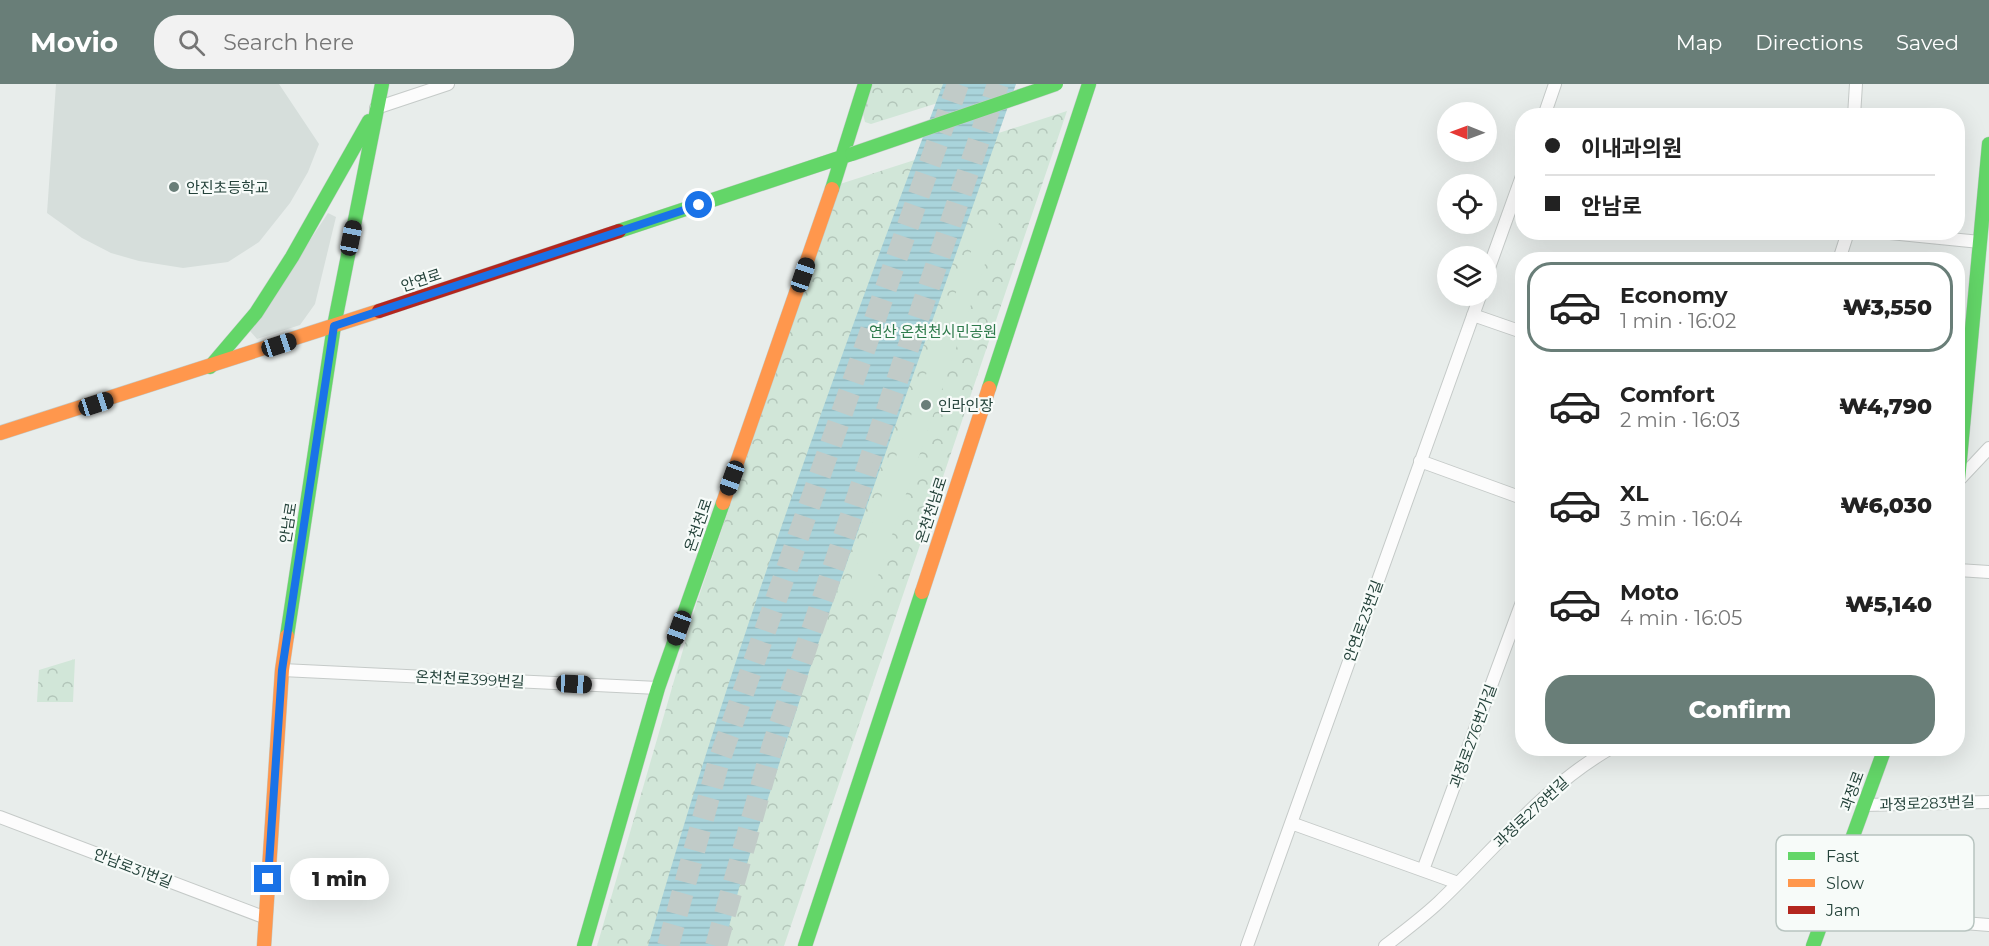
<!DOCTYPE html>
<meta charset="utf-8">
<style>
:root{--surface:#fff;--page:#f2f2f2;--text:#222;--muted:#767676;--line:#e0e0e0;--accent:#697e78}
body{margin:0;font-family:Montserrat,"Noto Sans KR",sans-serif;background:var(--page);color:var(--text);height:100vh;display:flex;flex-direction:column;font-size:22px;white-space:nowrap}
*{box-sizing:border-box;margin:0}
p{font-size:20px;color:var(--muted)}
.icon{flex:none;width:33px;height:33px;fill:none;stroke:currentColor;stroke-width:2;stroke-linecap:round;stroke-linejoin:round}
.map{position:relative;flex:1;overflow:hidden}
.side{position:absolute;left:1515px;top:168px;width:450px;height:504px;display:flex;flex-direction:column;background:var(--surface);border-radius:24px;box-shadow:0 6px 24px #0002}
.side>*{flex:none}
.banner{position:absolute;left:1515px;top:24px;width:450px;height:132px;border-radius:24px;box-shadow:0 6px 24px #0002;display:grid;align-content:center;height:132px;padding:0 30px;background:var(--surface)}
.needle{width:39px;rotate:271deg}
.tools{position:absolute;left:1437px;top:18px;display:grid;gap:12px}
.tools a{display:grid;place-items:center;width:60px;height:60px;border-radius:50%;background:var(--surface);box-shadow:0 6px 24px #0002;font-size:30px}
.end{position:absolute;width:27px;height:27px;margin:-14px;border:8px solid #1a73e8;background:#fff;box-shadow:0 0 0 3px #fff}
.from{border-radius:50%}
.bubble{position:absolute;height:42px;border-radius:21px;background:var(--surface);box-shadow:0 6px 24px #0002;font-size:20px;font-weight:800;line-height:42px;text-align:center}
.car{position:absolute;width:18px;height:36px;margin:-18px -9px;border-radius:8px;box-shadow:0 0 4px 2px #0007;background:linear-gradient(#222 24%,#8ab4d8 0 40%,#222 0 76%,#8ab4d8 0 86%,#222 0)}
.banner b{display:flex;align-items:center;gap:21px;height:57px;font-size:22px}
.banner b+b{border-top:2px solid var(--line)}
.banner i{width:15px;height:15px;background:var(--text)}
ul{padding:10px 0 0;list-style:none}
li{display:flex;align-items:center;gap:18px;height:90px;margin:0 12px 9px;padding:0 18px;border:3px solid transparent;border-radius:24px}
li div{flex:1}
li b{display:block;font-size:22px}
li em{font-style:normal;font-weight:800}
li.current{border-color:var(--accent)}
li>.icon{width:54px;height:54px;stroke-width:1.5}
.button{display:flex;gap:12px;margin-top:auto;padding:12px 30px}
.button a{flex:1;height:69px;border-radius:24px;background:var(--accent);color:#fff;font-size:24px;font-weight:800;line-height:69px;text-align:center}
header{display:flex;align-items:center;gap:36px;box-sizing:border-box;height:84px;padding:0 30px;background:var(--accent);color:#fff}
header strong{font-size:28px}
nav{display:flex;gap:33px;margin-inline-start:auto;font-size:21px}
.search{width:420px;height:54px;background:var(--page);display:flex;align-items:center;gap:15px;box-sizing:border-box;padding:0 21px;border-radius:24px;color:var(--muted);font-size:22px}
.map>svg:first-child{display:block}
</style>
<header>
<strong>Movio</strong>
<div class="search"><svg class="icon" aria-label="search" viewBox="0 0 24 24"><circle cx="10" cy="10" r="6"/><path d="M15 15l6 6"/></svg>Search here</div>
<nav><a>Map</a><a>Directions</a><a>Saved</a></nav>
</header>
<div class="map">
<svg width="1989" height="862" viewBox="0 0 1989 862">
<defs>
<pattern id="park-crowns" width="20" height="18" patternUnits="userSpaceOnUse" patternTransform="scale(1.5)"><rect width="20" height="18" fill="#d1e6d8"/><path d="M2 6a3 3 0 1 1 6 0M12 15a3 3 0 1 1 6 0" fill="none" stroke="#b3c6ba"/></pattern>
<pattern id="water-rules" width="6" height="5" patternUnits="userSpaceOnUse" patternTransform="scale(1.5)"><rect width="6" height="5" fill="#a9d4db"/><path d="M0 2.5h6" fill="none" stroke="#91b7bd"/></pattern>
</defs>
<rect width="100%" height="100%" fill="#e8edeb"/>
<path fill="#d6dedb" d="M56,0h223l40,60 -11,28 -18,31 -31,39 -31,20 -45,6 -44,-7 -28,-8 -29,-15 -35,-25z
M328,129l8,4 -21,87 -15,21 -43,14 -7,-8z"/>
<path fill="url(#park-crowns)" d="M872,0h126l-127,40 -6,-2 -2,-8z
M1067,27l-283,835h-187l99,-341 144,-421z
M75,575l-2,43h-36l2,-32z"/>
<path fill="#d1e6d8" d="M984,132l15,7 -131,382 -12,2 -8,-19z"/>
<path fill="url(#water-rules)" d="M943,0h73l-200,566 -77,238 -15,58h-76c84,-292 187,-578 295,-862z"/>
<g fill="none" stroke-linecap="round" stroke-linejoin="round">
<path stroke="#c1cbc8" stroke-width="22" stroke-dasharray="22 11" stroke-linecap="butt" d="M668,862l50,-182 240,-680
M716,862l57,-201 225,-661"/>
<g stroke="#c5cac8" stroke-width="14">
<path id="street" d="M376,24l72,-24
M1544,32l11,-32
M1854,32l2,-32
M1880,148l100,10
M1839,176l9,-28
M1486,192l36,-100
M1473,231l49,17
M1420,377l102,37
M1958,397l31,-33
M1958,486l31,2
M282,586l376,18
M1864,721l125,-3
M0,733l266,101
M1291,739l167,60
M1423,786l99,-268
M1826,828l163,13
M1247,862l233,-650
M1385,862c18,-14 37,-28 54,-44 56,-53 104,-115 172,-154"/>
</g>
<g stroke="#c3cbc8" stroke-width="15">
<path id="fast" d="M832,105l33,-105
M619,147l232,-77
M210,283l46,-54 36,-56 77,-136
M989,304l100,-304
M1958,397l31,-337
M287,552l47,-310 48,-242
M584,862l74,-258 65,-185
M805,862l117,-354
M1813,862l72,-198"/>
</g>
<g stroke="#c3cbc8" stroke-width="15">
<path id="slow" d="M0,349l379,-122
M723,419l109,-314
M922,508l67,-204
M264,862l18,-276 5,-34"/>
</g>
<g stroke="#c3cbc8" stroke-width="15">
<path id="jam" d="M379,227l240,-80"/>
</g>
<use href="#street" stroke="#fcfcfc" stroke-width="12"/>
<use href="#fast" stroke="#63d668" stroke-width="14"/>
<use href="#slow" stroke="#ff974d" stroke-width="14"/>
<use href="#jam" stroke="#b3261e" stroke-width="14"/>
<g stroke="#c3cbc8" stroke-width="15" stroke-linecap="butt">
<path id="fast-bridge" d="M852,70l204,-70"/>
</g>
<use href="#fast-bridge" stroke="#63d668" stroke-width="14"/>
</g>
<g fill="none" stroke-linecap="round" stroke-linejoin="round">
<path stroke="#1a73e8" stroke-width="8" d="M268,795l14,-209 52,-344 365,-121"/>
</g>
<g fill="#697e78" stroke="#f7fbf9" stroke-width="2">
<circle cx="174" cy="103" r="6"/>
<circle cx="926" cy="321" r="6"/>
</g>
<g text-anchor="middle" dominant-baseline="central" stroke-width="4.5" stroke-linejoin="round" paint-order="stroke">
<g font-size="15" fill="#24423a" stroke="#f7fbf9" text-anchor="start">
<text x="186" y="103">안진초등학교</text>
<text x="938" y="321">인라인장</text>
</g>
<g font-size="15" fill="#24423a" stroke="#f7fbf9">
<text transform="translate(421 196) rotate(-18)">안연로</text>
<text transform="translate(931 426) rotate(-72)">온천천남로</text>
<text transform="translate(288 439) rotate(-81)">안남로</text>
<text transform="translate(698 441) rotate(-71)">온천천로</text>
<text transform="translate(1363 537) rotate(-70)">안연로23번길</text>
<text transform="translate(470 595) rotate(3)">온천천로399번길</text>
<text transform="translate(1473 652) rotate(-70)">과정로276번가길</text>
<text transform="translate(1852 707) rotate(-70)">과정로</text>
<text transform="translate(1927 719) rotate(-2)">과정로283번길</text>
<text transform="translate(1531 728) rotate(-43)">과정로278번길</text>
<text transform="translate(133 784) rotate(21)">안남로31번길</text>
</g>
<g font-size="15" fill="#2d7a4b" stroke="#f7fbf9">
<text x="933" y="247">연산 온천천시민공원</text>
</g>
</g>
<rect x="1776" y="751" width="198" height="96" rx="9" fill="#f7fbf9" stroke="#b8c4c0" stroke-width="1.5"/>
<rect x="1788" y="768" width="27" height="8" fill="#63d668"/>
<rect x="1788" y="795" width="27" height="8" fill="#ff974d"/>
<rect x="1788" y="822" width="27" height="8" fill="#b3261e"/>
<g font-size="16" fill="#24423a">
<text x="1826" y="778">Fast</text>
<text x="1826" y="805">Slow</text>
<text x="1826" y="832">Jam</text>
</g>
</svg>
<div class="tools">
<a><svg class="needle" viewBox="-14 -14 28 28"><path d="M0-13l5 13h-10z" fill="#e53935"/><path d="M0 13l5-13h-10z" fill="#767676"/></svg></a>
<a><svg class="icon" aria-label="locate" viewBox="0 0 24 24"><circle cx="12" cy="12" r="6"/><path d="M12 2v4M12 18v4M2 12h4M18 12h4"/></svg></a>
<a><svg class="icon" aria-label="layers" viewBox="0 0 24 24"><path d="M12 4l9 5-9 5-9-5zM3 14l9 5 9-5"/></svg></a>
</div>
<i class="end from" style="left:699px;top:121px"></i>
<i class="end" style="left:268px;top:795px"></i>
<div class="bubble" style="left:290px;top:774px;width:99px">1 min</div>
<i class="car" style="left:351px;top:154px;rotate:11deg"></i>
<i class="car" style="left:803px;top:191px;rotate:19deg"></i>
<i class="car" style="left:279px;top:261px;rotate:72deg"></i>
<i class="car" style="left:96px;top:320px;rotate:72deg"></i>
<i class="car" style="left:732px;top:394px;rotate:200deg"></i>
<i class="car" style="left:679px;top:544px;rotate:200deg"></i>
<i class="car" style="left:574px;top:600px;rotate:93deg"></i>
<div class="banner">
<b><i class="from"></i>이내과의원</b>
<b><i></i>안남로</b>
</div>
<section class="side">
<ul>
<li class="current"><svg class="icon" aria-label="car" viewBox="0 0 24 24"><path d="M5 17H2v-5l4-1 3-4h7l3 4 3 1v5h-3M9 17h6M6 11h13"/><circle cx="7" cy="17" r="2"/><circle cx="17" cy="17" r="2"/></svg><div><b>Economy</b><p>1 min · 16:02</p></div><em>₩3,550</em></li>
<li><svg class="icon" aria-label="car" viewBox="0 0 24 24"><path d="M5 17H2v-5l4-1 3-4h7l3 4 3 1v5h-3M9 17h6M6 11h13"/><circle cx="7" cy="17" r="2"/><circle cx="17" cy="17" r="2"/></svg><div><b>Comfort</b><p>2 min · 16:03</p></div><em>₩4,790</em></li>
<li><svg class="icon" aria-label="car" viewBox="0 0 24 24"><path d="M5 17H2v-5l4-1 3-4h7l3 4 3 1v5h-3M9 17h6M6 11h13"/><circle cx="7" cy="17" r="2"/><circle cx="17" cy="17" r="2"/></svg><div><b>XL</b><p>3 min · 16:04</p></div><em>₩6,030</em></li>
<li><svg class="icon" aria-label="car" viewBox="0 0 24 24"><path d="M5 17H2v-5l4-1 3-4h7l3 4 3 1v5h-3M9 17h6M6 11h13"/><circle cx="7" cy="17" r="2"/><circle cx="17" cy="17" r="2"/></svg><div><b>Moto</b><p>4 min · 16:05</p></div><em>₩5,140</em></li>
</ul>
<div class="button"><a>Confirm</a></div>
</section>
</div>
